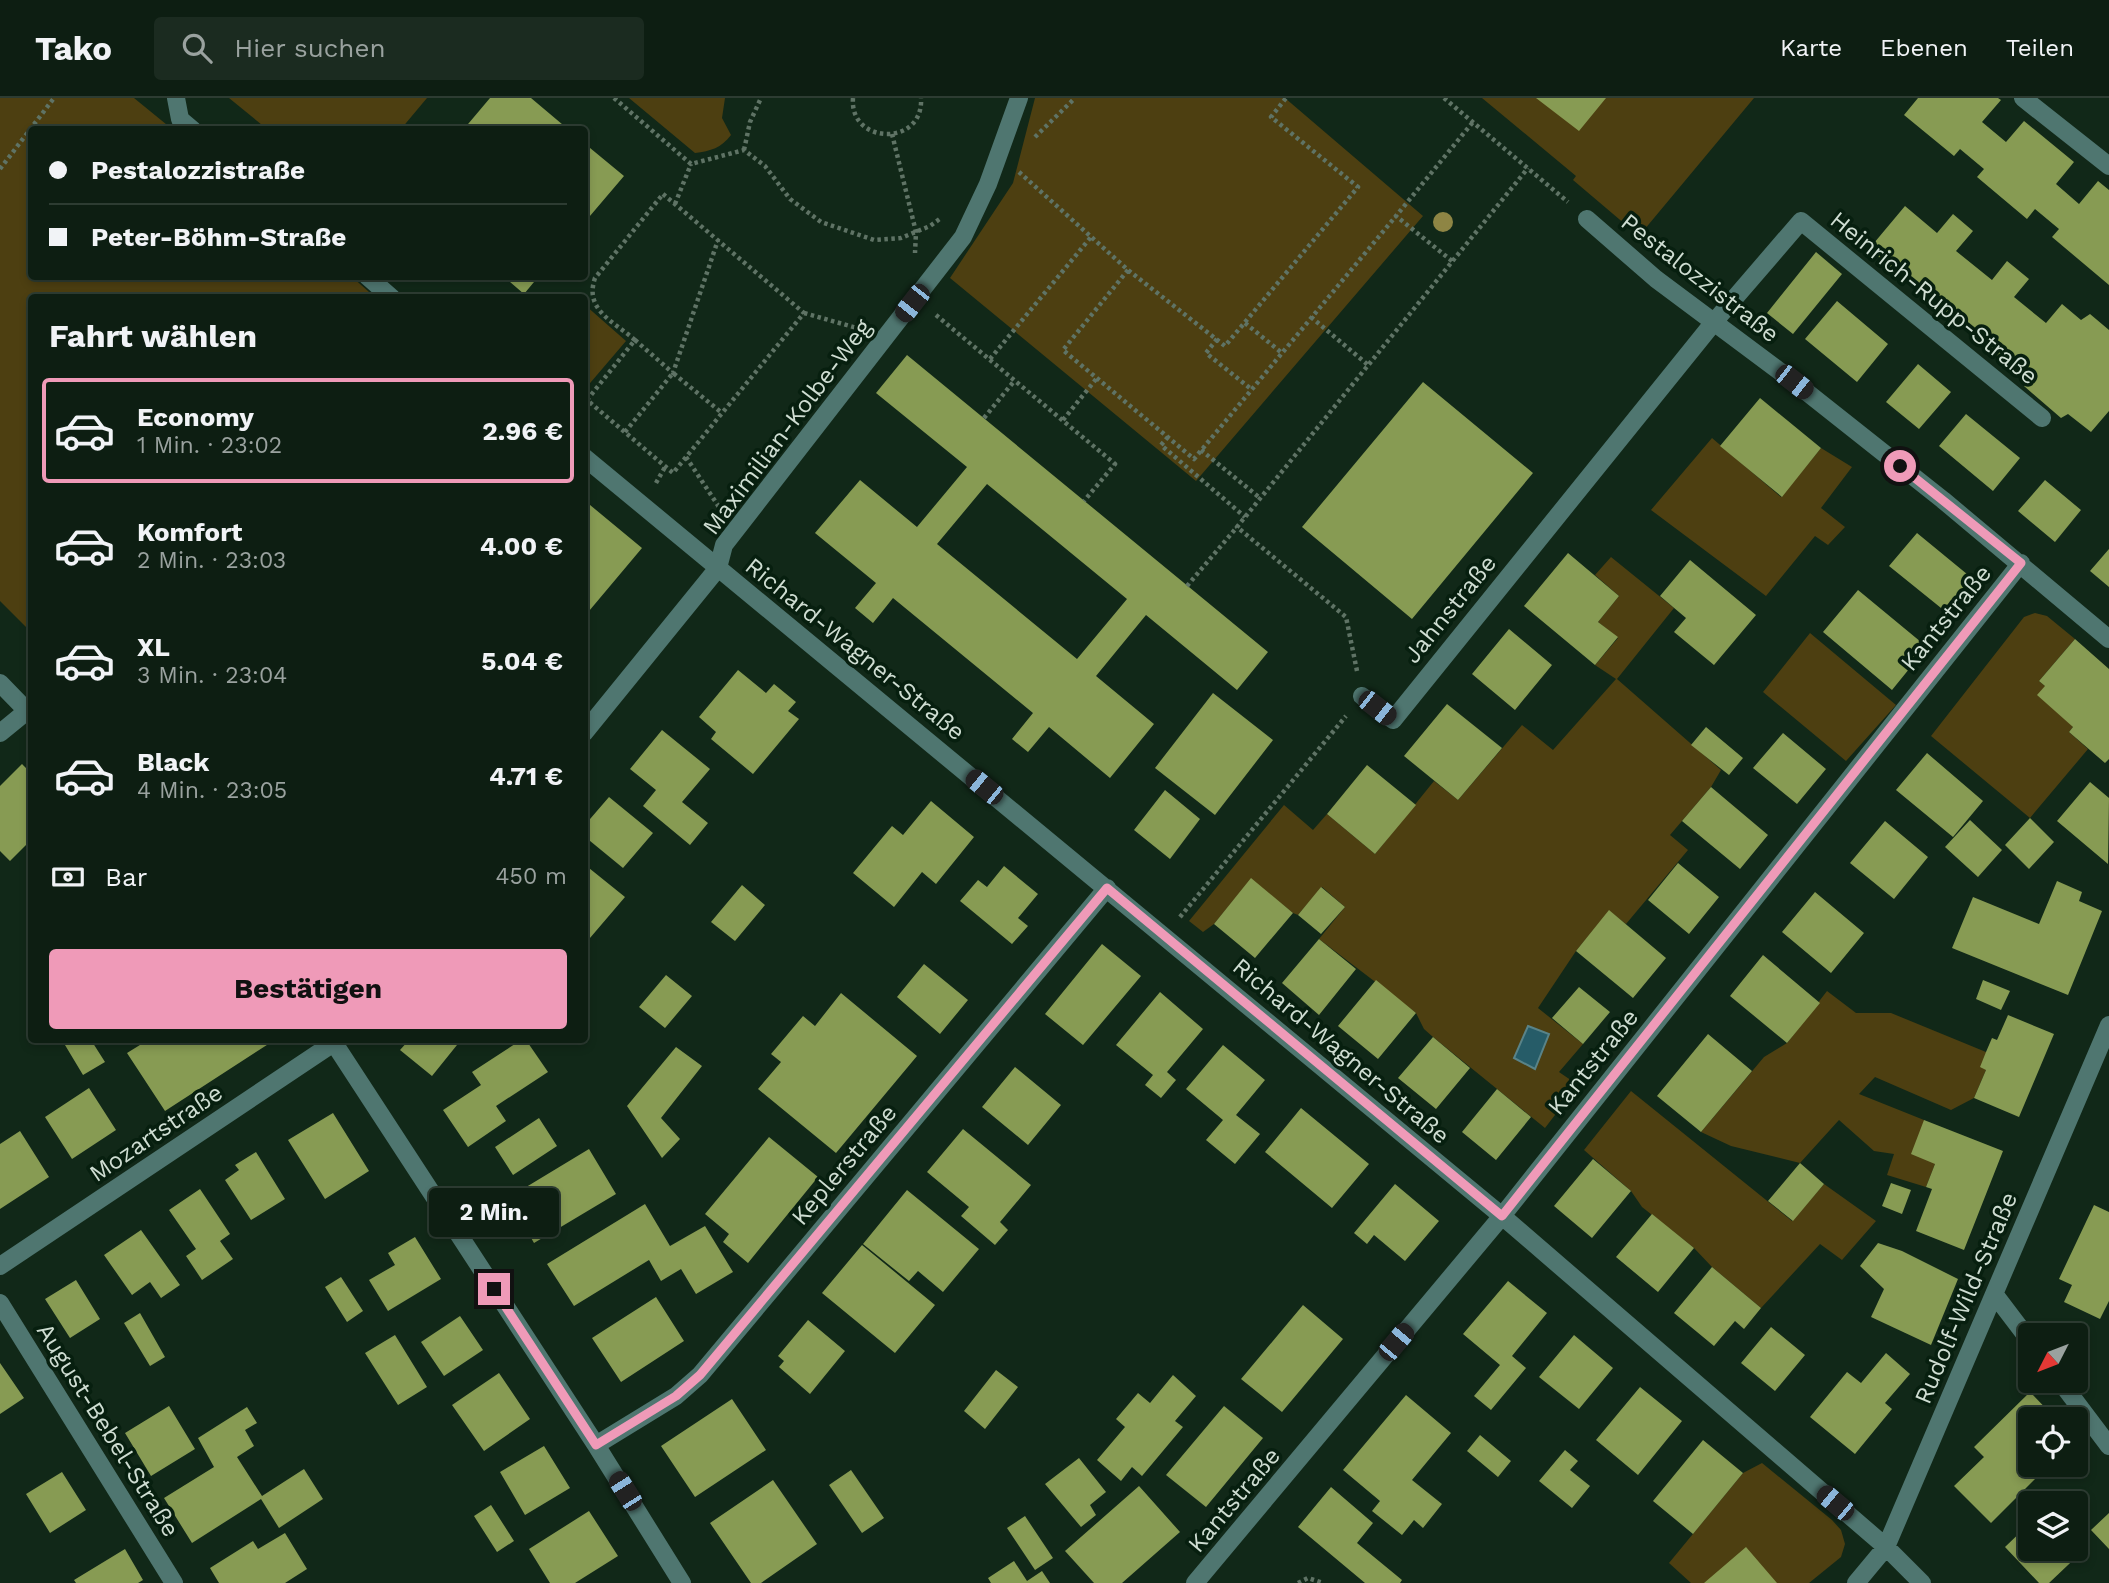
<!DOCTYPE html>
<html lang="de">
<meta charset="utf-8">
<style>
:root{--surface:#0d1e12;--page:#1b2b20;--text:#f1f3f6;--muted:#9aa29f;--line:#2d3c32;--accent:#ef9ab8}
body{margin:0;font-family:"Work Sans",sans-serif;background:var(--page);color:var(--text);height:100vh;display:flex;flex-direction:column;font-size:26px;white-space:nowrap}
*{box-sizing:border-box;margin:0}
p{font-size:23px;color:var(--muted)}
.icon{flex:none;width:38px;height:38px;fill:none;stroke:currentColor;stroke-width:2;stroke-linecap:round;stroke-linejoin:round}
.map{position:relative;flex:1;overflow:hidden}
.panel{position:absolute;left:28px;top:196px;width:560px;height:749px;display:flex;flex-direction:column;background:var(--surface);border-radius:7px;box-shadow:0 4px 10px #0003,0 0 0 2px var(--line)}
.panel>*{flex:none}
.banner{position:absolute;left:28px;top:28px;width:560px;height:154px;border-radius:7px;box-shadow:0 4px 10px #0003,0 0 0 2px var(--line);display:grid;align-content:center;height:154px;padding:0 21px;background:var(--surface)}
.needle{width:46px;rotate:228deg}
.controls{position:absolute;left:2018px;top:1225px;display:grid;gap:14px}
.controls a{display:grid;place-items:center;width:70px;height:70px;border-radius:7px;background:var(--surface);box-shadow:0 4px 10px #0003,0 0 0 2px var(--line);font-size:35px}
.end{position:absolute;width:32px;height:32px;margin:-16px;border:9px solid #ef9ab8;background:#111;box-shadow:0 0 0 4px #111}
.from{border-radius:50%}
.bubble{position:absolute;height:49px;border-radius:7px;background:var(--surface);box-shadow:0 4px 10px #0003,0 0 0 2px var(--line);font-size:23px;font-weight:700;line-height:49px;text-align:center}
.car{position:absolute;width:21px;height:42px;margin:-21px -10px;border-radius:9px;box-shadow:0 0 5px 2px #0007;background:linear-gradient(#222 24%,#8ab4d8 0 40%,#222 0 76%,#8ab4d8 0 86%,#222 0)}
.banner b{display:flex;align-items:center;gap:24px;height:66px;font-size:26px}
.banner b+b{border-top:2px solid var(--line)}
.banner i{width:18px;height:18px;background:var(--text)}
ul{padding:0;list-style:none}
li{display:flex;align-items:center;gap:21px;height:105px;margin:0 14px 10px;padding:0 7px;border:4px solid transparent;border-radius:7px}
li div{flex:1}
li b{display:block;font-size:26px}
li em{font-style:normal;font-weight:700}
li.selected{border-color:var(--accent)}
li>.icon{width:63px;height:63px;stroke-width:1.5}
h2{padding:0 21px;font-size:32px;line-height:84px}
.pay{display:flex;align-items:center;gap:18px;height:77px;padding:0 21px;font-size:26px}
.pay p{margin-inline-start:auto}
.cta{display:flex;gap:14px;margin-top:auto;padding:14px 21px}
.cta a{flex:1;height:80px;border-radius:7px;background:var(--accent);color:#111;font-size:28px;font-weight:700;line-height:80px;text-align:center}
header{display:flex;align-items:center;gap:42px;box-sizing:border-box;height:98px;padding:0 35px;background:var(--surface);border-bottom:2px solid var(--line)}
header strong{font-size:33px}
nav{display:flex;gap:38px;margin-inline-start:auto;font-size:24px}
.search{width:490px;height:63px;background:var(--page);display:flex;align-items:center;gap:18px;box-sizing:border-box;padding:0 24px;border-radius:7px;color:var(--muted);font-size:26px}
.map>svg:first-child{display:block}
</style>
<header>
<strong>Tako</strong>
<div class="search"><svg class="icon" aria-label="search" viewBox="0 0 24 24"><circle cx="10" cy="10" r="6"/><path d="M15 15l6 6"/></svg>Hier suchen</div>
<nav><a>Karte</a><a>Ebenen</a><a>Teilen</a></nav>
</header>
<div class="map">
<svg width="2109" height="1485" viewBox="0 0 2109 1485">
<rect width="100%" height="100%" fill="#112818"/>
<path fill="#4d3f11" d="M0,0h134l38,31 -140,1v146h319l18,16 -5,6h-332l-1,334 -31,-31z
M229,0h198l-26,31h-134z
M629,0h96l-3,20 9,17c-10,13 -20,16 -36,18z
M1035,0h250l138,118 -227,265 -246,-203 63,-95z
M1482,0h272l-115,138 -66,-56 3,-4z
M585,207l41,36 -41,48z
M1712,340l69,59 40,-49 31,19 -31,41 24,19 -17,18 -13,-9 -49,60 -115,-86z
M1611,459l63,51 -57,71 104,91 -10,17 -41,48 18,15 -62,74 -17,-13 -33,40 -38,57 45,36 -24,28 19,13 -33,43 -112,-91 -9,-8 -8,-16 -97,-74 26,-32 -23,-20 -24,28 -5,-2 -42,-34 -37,45 -11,8 -14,-11 95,-116 29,25 14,-16 48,40 59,-73 24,19 64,-75 31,25 63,-71 -21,-14 23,-27 -20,-16 21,-26 -24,-21z
M2035,515l12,3 28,23 -36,42 6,5 28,41 -4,5 19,17 -58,69 -99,-82 93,-119z
M1810,535l86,72 -50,56 -83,-69z
M1827,893l29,22h35l95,39v18l-12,28 -23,12 -76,-33 -16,17 65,26 11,44 -9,23 -39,-12 7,-21 -20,-3 -35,-31 -39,43 -69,-17 -30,-14 63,-75 23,-14z
M1631,993l161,130 32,-37 52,37 -34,39 -22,-16 -59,64 -49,-41 -18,-19 -52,-41 -11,-16 -47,-41z
M1762,1365l70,57 9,10 4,14 -4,13 -32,26h-118l-22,-20 74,-90z"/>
<path fill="#265c68" stroke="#598388" stroke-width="2" d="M1528,928l21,8 -14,35 -21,-11z"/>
<path fill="#879b53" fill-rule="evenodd" d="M490,0h41l38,32h-106z
M1536,0h70l-27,33z
M1918,0h80l3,2 -19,22 24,20 18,-21 50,41 -18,22 23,20 19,-23 11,9v95l-57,-48 7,-8 -24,-20 -8,10 -50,-42 7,-8 -24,-20 -6,7 -50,-41z
M584,45l40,33 -40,47z
M1905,108l32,27 16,-19 20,17 -17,20 36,29 15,-19 22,18 -15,18 32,26 16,-19 19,16 9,-6 19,16v81l-18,21 -23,-18 -7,4 -37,-32 10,-11 -29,-23 -5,6 -22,-17 3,-4 -32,-27 -4,4 -25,-20 5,-5 -28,-24 -4,4 -24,-20z
M1816,154l26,22 -49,60 -26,-21z
M503,178h36l-15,18z
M1837,203l51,43 -31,38 -52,-43z
M907,257l361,297 -31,38 -91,-75 -50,61 58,48 -44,54 -61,-51 -21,25 -16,-13 21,-26 -140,-115 -20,25 -18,-15 21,-25 -61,-50 45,-53 57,47 50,-60 -91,-74zM987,386l140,115 -50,60 -140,-115z
M1918,266l33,28 -32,37 -33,-27z
M1423,284l110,91 -121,146 -110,-92z
M1760,300l61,50 -39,49 -62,-51z
M1966,316l54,44 -27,33 -54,-45z
M2045,382l36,30 -26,32 -37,-31z
M584,402l58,48 -58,69z
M1917,435l56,46 -27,33 -57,-46z
M2109,451v38l-19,-16z
M1568,455l51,43 -21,26 20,15 -23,28 -71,-59z
M1690,462l66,55 -42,50 -40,-33 12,-14 -26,-22z
M1858,492l69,57 -35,43 -69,-58z
M1509,531l43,36 -37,45 -43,-36z
M2075,541l34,30v90l-4,4 -36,-31 4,-5 -36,-32 8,-9 -6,-5z
M738,572l28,23 8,-9 22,18 -8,9 11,8 -46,55 -42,-35 5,-7 -17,-15z
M1213,595l60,47 -58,75 -60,-47z
M1447,606l55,44 -44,52 -54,-44z
M1706,629l37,31 -14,17 -38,-30z
M662,632l48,39 -28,33 26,21 -18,22 -47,-39 13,-16 -26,-21z
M1783,635l43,36 -29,35 -44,-36z
M1927,655l56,48 -30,36 -57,-47z
M22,666l10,10v65l-22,22 -10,-10v-65z
M1367,667l49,40 -41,49 -48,-40z
M2090,684l19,16 -1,66 -51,-43z
M1711,689l57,48 -28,34 -58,-48z
M1165,692l35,29 -30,40 -36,-29z
M609,699l44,36 -30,35 -39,-32v-10z
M931,703l43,36 -38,47 -14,-12 -28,35 -41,-34 39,-47 11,9z
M2030,720l24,24 -25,27 -24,-24z
M1970,722l32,30 -24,27 -33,-30z
M1885,723l43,36 -34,42 -44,-36z
M1678,765l41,34 -30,37 -41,-34z
M584,766l41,33 -41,48z
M1004,768l34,28 -20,24 10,8 -16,18 -52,-43 18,-21 9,7z
M1251,780l42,35 -38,45 -41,-34z
M2057,783l25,11 -3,9 23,10 -34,84 -116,-47 21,-51 66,27z
M742,787l23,20 -30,36 -24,-19z
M1321,789l24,20 -24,27 -23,-19z
M1815,794l49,41 -33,40 -49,-41z
M1609,812l57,48 -33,40 -57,-47z
M1319,841l37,30 -37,46 -37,-32z
M1102,846l39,32 -58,69 -38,-31z
M1763,857l57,48 -33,40 -57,-47z
M924,866l44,36 -28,34 -43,-37z
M666,877l26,21 -27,32 -26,-21z
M1376,882l40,33 -38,46 -40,-33z
M1983,882l27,11 -9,19 -25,-11z
M1579,889l31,25 -27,32 -31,-26z
M1160,894l43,37 -36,43 9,8 -15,18 -16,-13 8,-10 -37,-30z
M841,895l76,63 -81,97 -78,-64 23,-27 -10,-8 32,-38 12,10z
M2008,917l46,19 -35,83 -45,-19 12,-28 -6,-3 6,-15 6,-14 5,2z
M1708,936l44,37 -51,61 -44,-36z
M1433,939l37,31 -34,41 -38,-31z
M62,942h29l14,22 -22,13z
M148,942h120l2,3 -105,68 -38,-58z
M409,942h42l6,5 -25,31 -32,-26z
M521,942h5l22,32 -52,34 10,15 -38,26 -25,-37 38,-25 -9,-13z
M1223,947l42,35 -29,35 24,19 -25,30 -29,-24 17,-20 -37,-31z
M676,949l26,19 -41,52 19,21 -18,19 -35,-52z
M1015,969l46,38 -33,40 -46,-38z
M89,990l27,42 -44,29 -27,-42z
M1497,991l34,28 -35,43 -34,-28z
M1301,1010l68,56 -37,44 -67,-56z
M333,1015l36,58 -44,28 -37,-59z
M539,1020l18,28 -44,29 -18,-28z
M1924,1022l79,31 -39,99 -48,-19 16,-42 -6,-2 9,-23 -24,-10z
M963,1031l68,56 -31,37 8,8 -13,15 -34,-29 8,-9 -42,-35z
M20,1033l29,46 -49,32v-65z
M769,1039l49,40 -70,86 -25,-21 6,-8 -24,-20z
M589,1051l27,45 -82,49 -26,-45z
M256,1054l29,47 -34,21 -26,-40 14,-10 -4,-5z
M1593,1061l38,32 -39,47 -38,-32z
M1800,1065l24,21 -31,37 -25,-20z
M1891,1085l20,7 -9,24 -20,-8z
M1395,1086l44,37 -34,40 -31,-26 -7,9 -13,-11z
M200,1091l30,45 -10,7 13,18 -31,21 -16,-24 10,-7 -27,-39z
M907,1092l72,59 -36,43 -25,-21 -9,10 -46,-37z
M645,1106l25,42 35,-20 28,46 -37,22 -15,-25 -20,12 -12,-21 -75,46 -27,-42z
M2094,1107l15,7v89l-9,18 -36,-17 8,-17 -13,-6z
M1652,1116l42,34 -36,44 -42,-35z
M141,1132l39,55 -19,13 -11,-16 -18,13 -28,-40z
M415,1139l26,42 -53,32 -19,-31 26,-15 -7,-12z
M1878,1145l24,8 56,28 -27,66 -60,-28 13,-28 -24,-23z
M862,1147l73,60 -40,48 -73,-60z
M1712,1169l49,41 -17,21 -9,-8 -21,25 -40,-33z
M341,1179l22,34 -16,11 -22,-35z
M76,1182l24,39 -30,19 -25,-39z
M1508,1183l39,32 -35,43 14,12 -35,42 -17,-14 26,-31 -37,-31z
M656,1199l28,44 -63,41 -29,-44z
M1303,1207l40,34 -61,73 -41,-33z
M140,1215l25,44 -15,9 -26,-43z
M460,1218l23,34 -39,26 -23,-34z
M808,1222l37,31 -35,43 -31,-27 5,-6 -6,-5z
M1771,1229l34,28 -30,36 -34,-28z
M395,1237l32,52 -29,18 -33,-52z
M1574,1237l39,33 -34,41 -40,-32z
M1886,1255l24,21 -25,29 7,6 -37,45 -45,-37 37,-45 14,11z
M0,1265l24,35 -24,16z
M996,1272l22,17 -33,42 -21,-18z
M499,1275l31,46 -46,32 -32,-46z
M1173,1277l23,21 -21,25 8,6 -41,49 -10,-9 -11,14 -24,-21 28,-33 -9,-8 22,-26 12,10z
M1640,1289l42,34 -44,54 -42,-35z
M2030,1294l26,27h-26v46h19l-58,58 -37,-37 30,-29 -10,-10z
M1406,1297l45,38 -39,47 30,24 -19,24 -9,-8 -12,15 -30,-24 8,-10 -37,-31z
M732,1301l34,51 -71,47 -34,-51z
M169,1308l26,43 -44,27 -26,-43z
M1224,1308l39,32 -57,69 -40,-32z
M247,1309l10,16 -12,7 9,16 -17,11 25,39 42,-27 19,30 -44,29 -18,-29 -69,44 -28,-45 50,-31 -16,-29z
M1480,1337l31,26 -13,16 -31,-26z
M1703,1342l40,33 -50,61 -40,-33z
M544,1348l26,42 -45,27 -25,-43z
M1565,1352l13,11 -8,9 20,16 -18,22 -33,-27z
M1079,1360l27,34 -16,13 6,10 -15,12 -36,-43z
M851,1372l33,48 -22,15 -33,-48z
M62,1374l24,38 -36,23 -24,-39z
M773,1382l44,64 -56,39h-10l-41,-60z
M1139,1388l41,46 -58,51h-28l-29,-32z
M1331,1389l42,36 -16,20 45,37 -2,3h-35l-67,-56z
M491,1407l23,36 -17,11 -23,-36z
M589,1413l29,45 -43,27h-25l-21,-34z
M2109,1415v36l-18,-19z
M1025,1418l28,42 -18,12 -28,-42z
M2030,1425v26h46v-14l11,12 -38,36h-10l-34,-36z
M285,1435l22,36 -22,14h-66l-9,-15 43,-27 5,8z
M1746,1449l31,36h-73z
M125,1451l18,31 -5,3h-62l-2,-3z
M1014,1463l13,20 15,-10 8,12h-59l-3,-5z"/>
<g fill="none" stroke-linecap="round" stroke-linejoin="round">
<path stroke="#5f7365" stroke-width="4.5" stroke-dasharray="3.5 3.5" stroke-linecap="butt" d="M614,0l77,66 53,-14 21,16 25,33 31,23 53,18 27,-2 29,-12 11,-8
M853,0c-4,47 71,49 68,0
M1444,0l124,104
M892,36l24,98 -1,21
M1035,39l40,-39
M744,52l6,-28 11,-24
M0,71l54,-71
M1019,74l109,98 97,76 133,-159 -87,-70 15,-19
M663,96l141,119 -131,160 -86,-73 48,-60c-22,-19 -51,-30 -40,-62z
M675,106l16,-40
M1452,163l-56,-45 77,-94
M1128,172l-65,80 131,109 202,-243
M804,215l53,15
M936,217l179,149 -31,37
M1311,219l57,48
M1245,225l37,30
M1217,241l-11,14 45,36
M635,242l38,33 45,-133
M990,261l101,-122
M984,320l31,-38
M1063,322l34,-42
M625,334l48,-59 49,40
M1168,339l-7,8 84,72
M1201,352l59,48
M686,359l33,50
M656,385l9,-16
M1187,488l50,-59
M1357,573l-11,-54 -109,-90 291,-359
M1180,819l166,-201
M1298,1485l10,-5 15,5"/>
<path stroke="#4f7670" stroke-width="18" d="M176,0l4,21 13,11
M2023,0l86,68
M1587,121l69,60 138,103 149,118 166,139
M367,178l25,22
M584,359l918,759 384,331 36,36
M0,585l32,33
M1362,598l31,24 321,-398 87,-101 241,197
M0,635l27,-22
M584,635l134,-165 6,-23 239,-308 25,-53 31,-86
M332,942l264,405 86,138
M0,1168l338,-226
M1995,1197l35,46
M0,1205l174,280
M2060,1283l49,65
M596,1347l80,-49 24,-21 407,-487
M1195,1485l307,-367 519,-653
M1856,1485l30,-36 223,-522"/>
</g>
<circle fill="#8e8544" cx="1443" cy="124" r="10"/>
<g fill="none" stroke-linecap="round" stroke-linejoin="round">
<path stroke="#ef9ab8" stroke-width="9" d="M494,1191l102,156 80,-49 24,-21 407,-487 395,328 519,-653 -121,-97"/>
</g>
<g text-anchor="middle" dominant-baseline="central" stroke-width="7" stroke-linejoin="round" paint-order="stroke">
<g font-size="24" fill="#cfddd2" stroke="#071f0f">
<text transform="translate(1700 180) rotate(38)">Pestalozzistraße</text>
<text transform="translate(1934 200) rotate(39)">Heinrich-Rupp-Straße</text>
<text transform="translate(787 329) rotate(-53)">Maximilian-Kolbe-Weg</text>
<text transform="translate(1450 511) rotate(-51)">Jahnstraße</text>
<text transform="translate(1946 520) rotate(-51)">Kantstraße</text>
<text transform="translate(855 551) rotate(39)">Richard-Wagner-Straße</text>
<text transform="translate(1341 953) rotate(40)">Richard-Wagner-Straße</text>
<text transform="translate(1593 964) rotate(-51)">Kantstraße</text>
<text transform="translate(156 1035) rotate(-34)">Mozartstraße</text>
<text transform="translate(844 1067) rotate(-50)">Keplerstraße</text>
<text transform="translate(1966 1200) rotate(-67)">Rudolf-Wild-Straße</text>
<text transform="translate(108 1332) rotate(58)">August-Bebel-Straße</text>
<text transform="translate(1234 1402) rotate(-50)">Kantstraße</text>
</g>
</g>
</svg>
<div class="controls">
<a><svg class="needle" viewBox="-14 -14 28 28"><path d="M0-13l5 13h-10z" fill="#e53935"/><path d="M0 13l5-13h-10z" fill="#9aa29f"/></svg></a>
<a><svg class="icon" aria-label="locate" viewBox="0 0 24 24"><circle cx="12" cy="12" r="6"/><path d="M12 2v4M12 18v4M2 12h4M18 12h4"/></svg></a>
<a><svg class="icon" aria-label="layers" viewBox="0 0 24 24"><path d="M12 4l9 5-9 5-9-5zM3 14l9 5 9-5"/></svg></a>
</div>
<i class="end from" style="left:1900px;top:368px"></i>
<i class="end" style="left:494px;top:1191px"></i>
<div class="bubble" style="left:429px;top:1090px;width:130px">2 Min.</div>
<i class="car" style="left:912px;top:205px;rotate:218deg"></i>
<i class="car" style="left:1794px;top:284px;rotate:128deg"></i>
<i class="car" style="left:1377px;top:610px;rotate:128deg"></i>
<i class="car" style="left:984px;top:689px;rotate:309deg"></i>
<i class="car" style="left:1396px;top:1244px;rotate:40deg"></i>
<i class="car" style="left:625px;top:1393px;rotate:328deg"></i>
<i class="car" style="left:1835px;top:1405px;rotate:310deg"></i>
<div class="banner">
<b><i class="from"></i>Pestalozzistraße</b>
<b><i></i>Peter-Böhm-Straße</b>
</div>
<section class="panel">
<h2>Fahrt wählen</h2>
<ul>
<li class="selected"><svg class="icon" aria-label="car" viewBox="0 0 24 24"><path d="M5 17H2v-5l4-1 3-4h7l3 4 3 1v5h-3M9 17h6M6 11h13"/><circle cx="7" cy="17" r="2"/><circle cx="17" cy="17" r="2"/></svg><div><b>Economy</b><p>1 Min. · 23:02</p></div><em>2.96 €</em></li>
<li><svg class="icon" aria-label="car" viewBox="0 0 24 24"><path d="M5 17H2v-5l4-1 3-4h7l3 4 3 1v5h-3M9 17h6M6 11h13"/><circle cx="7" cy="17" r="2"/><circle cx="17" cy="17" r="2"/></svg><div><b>Komfort</b><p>2 Min. · 23:03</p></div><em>4.00 €</em></li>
<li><svg class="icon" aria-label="car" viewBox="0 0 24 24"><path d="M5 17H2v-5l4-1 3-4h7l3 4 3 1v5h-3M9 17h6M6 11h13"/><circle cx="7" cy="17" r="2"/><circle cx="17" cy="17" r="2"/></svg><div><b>XL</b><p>3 Min. · 23:04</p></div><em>5.04 €</em></li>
<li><svg class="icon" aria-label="car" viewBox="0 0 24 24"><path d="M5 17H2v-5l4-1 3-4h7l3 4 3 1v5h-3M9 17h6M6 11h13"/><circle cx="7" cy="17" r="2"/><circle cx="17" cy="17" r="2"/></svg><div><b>Black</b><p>4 Min. · 23:05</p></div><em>4.71 €</em></li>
</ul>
<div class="pay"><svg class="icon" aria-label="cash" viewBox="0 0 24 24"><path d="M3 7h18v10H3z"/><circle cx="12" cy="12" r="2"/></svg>Bar<p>450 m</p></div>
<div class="cta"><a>Bestätigen</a></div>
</section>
</div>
